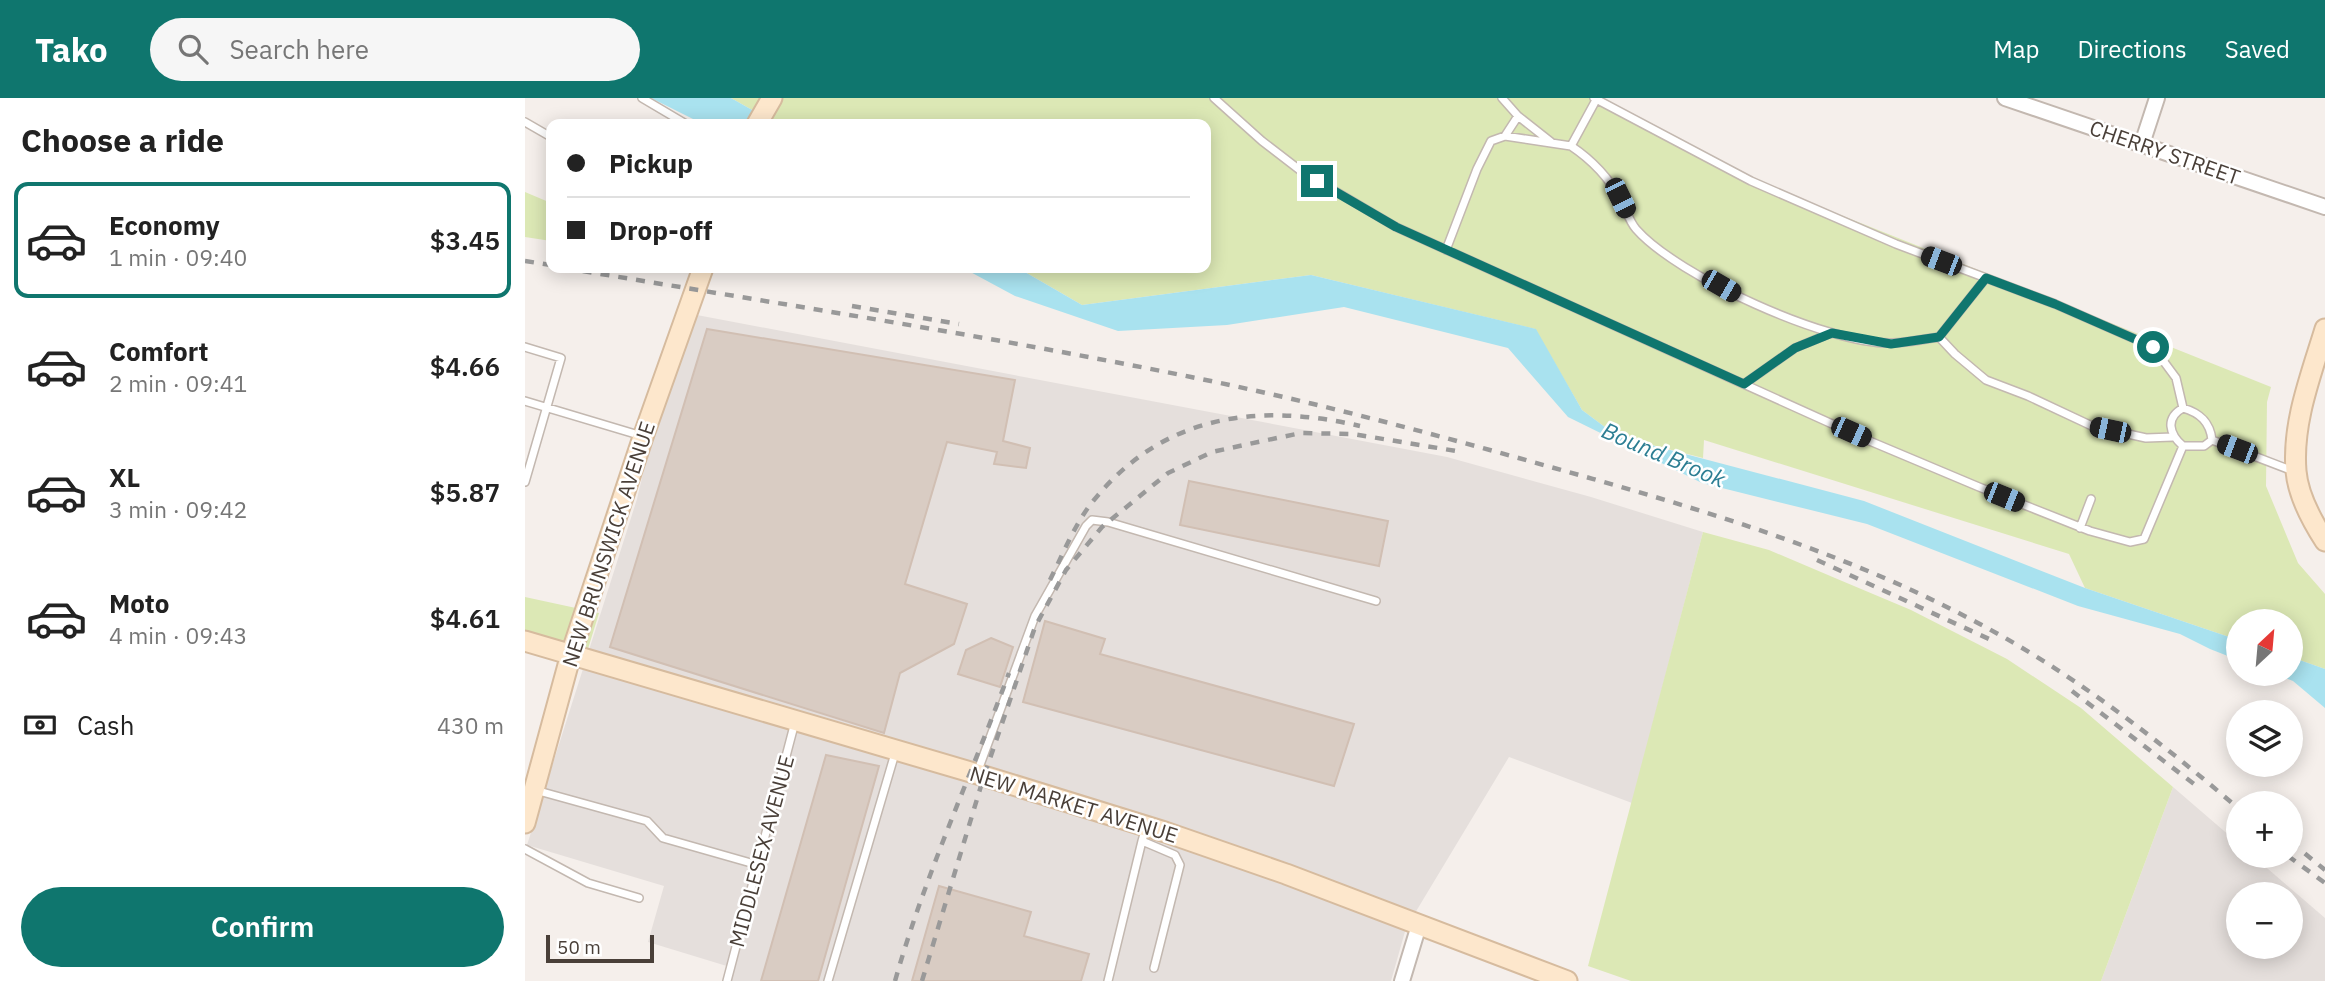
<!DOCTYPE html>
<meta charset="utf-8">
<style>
:root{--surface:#fff;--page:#f6f6f6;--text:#222;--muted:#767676;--line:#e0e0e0;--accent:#0f766e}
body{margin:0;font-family:"IBM Plex Sans",sans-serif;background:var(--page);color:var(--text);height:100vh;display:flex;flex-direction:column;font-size:26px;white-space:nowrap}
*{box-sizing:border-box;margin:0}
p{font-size:23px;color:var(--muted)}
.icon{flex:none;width:38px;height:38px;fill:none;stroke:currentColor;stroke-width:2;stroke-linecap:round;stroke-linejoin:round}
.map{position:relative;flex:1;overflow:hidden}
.drawer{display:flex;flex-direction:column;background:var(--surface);width:525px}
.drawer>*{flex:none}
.guide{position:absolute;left:21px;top:21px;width:665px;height:154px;border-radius:14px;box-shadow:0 4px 18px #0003;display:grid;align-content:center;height:154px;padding:0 21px;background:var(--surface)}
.needle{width:46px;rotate:26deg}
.tools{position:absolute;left:1701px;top:511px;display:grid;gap:14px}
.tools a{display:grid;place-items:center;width:77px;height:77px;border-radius:50%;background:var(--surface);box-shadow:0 4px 18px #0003;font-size:35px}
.scale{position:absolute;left:21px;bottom:18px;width:108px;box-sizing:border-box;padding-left:7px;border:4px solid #493f38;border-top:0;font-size:19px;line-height:24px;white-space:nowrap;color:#493f38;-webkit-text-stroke:5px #fff;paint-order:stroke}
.end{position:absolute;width:32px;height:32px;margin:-16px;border:9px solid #0f766e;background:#fff;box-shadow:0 0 0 4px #fff}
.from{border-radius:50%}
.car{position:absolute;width:21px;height:42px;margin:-21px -10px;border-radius:9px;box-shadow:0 0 5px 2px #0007;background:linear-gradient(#222 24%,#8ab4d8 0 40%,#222 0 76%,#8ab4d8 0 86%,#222 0)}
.guide b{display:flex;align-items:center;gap:24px;height:66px;font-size:26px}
.guide b+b{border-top:2px solid var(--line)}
.guide i{width:18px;height:18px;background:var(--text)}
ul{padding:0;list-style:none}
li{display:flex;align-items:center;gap:21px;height:116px;margin:0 14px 10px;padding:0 7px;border:4px solid transparent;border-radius:14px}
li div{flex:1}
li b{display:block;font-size:26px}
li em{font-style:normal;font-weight:600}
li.selected{border-color:var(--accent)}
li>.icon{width:63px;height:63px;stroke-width:1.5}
h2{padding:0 21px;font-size:32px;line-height:84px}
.pay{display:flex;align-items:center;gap:18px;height:77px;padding:0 21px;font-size:26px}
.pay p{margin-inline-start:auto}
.cta{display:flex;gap:14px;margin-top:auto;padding:14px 21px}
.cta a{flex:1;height:80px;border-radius:42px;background:var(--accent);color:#fff;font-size:28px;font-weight:600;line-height:80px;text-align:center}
header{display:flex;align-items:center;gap:42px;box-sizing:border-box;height:98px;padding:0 35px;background:var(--accent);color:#fff}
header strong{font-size:33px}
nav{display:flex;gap:38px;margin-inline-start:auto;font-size:24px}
.search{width:490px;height:63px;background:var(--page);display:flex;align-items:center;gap:18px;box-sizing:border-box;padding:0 24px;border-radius:38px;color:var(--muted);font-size:26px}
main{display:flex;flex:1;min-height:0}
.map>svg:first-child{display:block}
</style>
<header>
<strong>Tako</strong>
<div class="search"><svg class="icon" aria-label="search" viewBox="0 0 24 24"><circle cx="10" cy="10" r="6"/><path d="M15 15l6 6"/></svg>Search here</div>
<nav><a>Map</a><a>Directions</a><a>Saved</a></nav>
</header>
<main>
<section class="drawer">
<h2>Choose a ride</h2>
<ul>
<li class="selected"><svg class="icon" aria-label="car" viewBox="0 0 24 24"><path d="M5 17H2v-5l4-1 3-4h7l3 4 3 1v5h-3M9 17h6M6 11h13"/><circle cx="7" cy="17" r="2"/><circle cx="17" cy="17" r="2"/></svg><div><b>Economy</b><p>1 min · 09:40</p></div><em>$3.45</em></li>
<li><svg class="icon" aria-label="car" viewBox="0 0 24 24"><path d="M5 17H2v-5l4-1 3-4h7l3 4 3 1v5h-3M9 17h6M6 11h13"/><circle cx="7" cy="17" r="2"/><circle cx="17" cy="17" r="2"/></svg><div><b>Comfort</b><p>2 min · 09:41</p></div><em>$4.66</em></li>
<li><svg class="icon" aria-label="car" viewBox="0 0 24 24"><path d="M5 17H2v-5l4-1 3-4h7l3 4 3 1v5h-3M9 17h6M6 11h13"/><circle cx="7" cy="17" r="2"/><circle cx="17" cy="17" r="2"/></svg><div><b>XL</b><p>3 min · 09:42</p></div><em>$5.87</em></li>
<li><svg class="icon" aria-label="car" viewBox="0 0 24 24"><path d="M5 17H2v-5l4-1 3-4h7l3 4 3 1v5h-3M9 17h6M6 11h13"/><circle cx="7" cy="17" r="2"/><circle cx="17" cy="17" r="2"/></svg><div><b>Moto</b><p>4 min · 09:43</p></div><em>$4.61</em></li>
</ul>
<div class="pay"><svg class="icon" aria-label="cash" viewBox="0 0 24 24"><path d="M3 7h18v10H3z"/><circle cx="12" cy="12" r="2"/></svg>Cash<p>430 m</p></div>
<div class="cta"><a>Confirm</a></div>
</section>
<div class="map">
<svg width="1800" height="883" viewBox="0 0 1800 883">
<rect width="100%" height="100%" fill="#f5efeb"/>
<path fill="#e5dfdc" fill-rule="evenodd" d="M156,214l766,145 144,40 112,35 -71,271 -123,-46 -103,171 -15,53h-664l3,-14 -82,-25 16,-56 -137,-41 110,-346z
M1648,689l65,56v13h15l72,62v63h-224zM1713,796h53v53h-53z"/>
<path fill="#dce8b5" d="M206,0h864l158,82 518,207 -4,15 -1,84 32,77 27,31v75l-34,-12v-36h-53v19l-153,-52 -16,-34 -365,-114 -1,18 -86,-22 -35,-26 -47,-81 -224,-54 -229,30 -64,-37h188v-144h-429z
M0,94l26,11v38l-26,-4z
M1178,434l66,18 66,28 76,32 96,49 74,49 92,79 -72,194h-470l-43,-15z
M0,499l74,16 -16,52 -58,-17z"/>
<path fill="#a9e2ef" d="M126,0h80l46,26h-74z
M438,170h55l64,37 229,-30 225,54 46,81 35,26 247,65 221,87 153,52v20l-28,-11 -30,-15 -102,-28 -211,-82 -165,-41 -134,-66 -60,-69 -164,-41 -117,18 -109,6 -103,-35z
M1766,559l34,12v39l-32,-27 -18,-7h16z"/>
<path fill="#d9ccc3" stroke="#d1bfb3" stroke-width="2" d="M182,231l308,51 -12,61 27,7 -4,20 -32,-4 3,-12 -50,-10 -42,142 62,20 -13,40 -54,29 -16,60 -274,-86z
M664,383l199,40 -9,45 -199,-41z
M520,523l60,18 -5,15 254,70 -20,62 -311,-84z
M466,540l22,9 -13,40 -42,-13 8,-24z
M301,657l53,11 -61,215h-57z
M414,788l92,26 -7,24 65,18 -8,27h-169z"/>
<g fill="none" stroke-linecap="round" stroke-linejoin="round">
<g stroke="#c3b8b0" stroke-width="10">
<path id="lane" d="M117,0l44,26
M689,0l48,43 39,30 95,56 476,215 107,45 111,44 40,11 14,-3 39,-93
M977,0l16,18
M1069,0l157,83 145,63 159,60 98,43 23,31 7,30
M1071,2l-25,46c21,14 38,32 50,54 5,9 8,21 15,29 41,47 193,116 256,114 15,0 32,-4 47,-6
M0,24l26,15
M980,38l13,-20 33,26
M921,152l31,-81 14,-28 14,-5 66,10
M1461,180l-47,59 16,17 31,26 42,16 64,30 54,12 27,-1
M0,249l36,11 -36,124
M1219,286l51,-36 36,-15
M0,303l117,35
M1658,310c17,5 27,14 29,32l-8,6h-21c-14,-12 -18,-28 0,-38z
M1687,342l81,31
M1555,430l11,-29
M452,675l58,-157 51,-90 6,-6 16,2 268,79
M10,692l112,31 16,17 95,27
M621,729l-4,14 33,14 5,10 -26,103
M0,751l63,34 51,15
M202,883l68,-259
M303,883l68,-231
M583,883l34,-140"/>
</g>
<g stroke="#c3b8b0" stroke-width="18">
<path id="street" d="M1480,0l320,109
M1617,46l15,-46
M877,883l17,-56"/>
</g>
<g stroke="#d6bb9e" stroke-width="23">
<path id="secondary" d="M232,26l15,-26
M1800,231c-14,46 -33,94 -29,142 2,25 16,50 29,70
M0,543l459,135 181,56 121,42 281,107
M0,725l46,-169 72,-217 60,-169"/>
</g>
<use href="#lane" stroke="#fff" stroke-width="7"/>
<use href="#street" stroke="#fff" stroke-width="14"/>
<use href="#secondary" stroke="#fde7cc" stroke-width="19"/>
<path stroke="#999" stroke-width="4.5" stroke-dasharray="9 9" stroke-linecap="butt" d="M0,163l26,4
M40,170c209,35 419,67 626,109 120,24 239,56 356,89 147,41 294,84 429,156 95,50 180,116 262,186
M327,208l107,18
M1292,462l172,79
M525,482c13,-26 25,-57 44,-80 69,-85 163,-98 266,-74
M1547,593l122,93
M1766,744l34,28
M1763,758l37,27
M370,883c30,-106 76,-205 114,-308
M397,883l62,-205 51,-149 31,-57 36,-43 66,-54 44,-21 46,-10 43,-9 52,1 109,18"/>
</g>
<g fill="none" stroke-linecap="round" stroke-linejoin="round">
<path stroke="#0f766e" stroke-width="9" d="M792,83l79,46 348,157 51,-36 37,-15 59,11 48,-7 47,-59 69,26 98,43"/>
</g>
<g text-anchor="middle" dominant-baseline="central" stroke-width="5" stroke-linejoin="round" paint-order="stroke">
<g font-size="21" fill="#493f38" stroke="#fff">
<text transform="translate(1640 54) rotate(19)">CHERRY STREET</text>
<text transform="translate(83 446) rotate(-72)">NEW BRUNSWICK AVENUE</text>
<text transform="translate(549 706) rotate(17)">NEW MARKET AVENUE</text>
<text transform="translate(236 753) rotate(-75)">MIDDLESEX AVENUE</text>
</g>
<g font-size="23" font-style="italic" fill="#2c7e93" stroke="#fff">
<text transform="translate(1139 356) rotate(23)">Bound Brook</text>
</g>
</g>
</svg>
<div class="tools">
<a><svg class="needle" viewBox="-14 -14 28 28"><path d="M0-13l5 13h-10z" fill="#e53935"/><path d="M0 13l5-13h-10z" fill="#767676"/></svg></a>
<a><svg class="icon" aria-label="layers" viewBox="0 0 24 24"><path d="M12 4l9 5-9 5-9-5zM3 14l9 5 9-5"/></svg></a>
<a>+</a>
<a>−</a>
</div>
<div class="scale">50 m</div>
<i class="end from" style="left:1628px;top:249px"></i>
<i class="end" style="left:792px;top:83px"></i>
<i class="car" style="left:1095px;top:100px;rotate:154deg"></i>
<i class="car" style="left:1416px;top:163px;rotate:291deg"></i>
<i class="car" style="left:1196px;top:188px;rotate:120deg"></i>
<i class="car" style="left:1585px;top:332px;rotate:282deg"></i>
<i class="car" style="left:1326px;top:334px;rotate:114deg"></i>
<i class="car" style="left:1712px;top:351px;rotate:291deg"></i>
<i class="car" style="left:1479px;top:399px;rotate:112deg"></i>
<div class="guide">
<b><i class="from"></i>Pickup</b>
<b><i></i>Drop-off</b>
</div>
</div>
</main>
